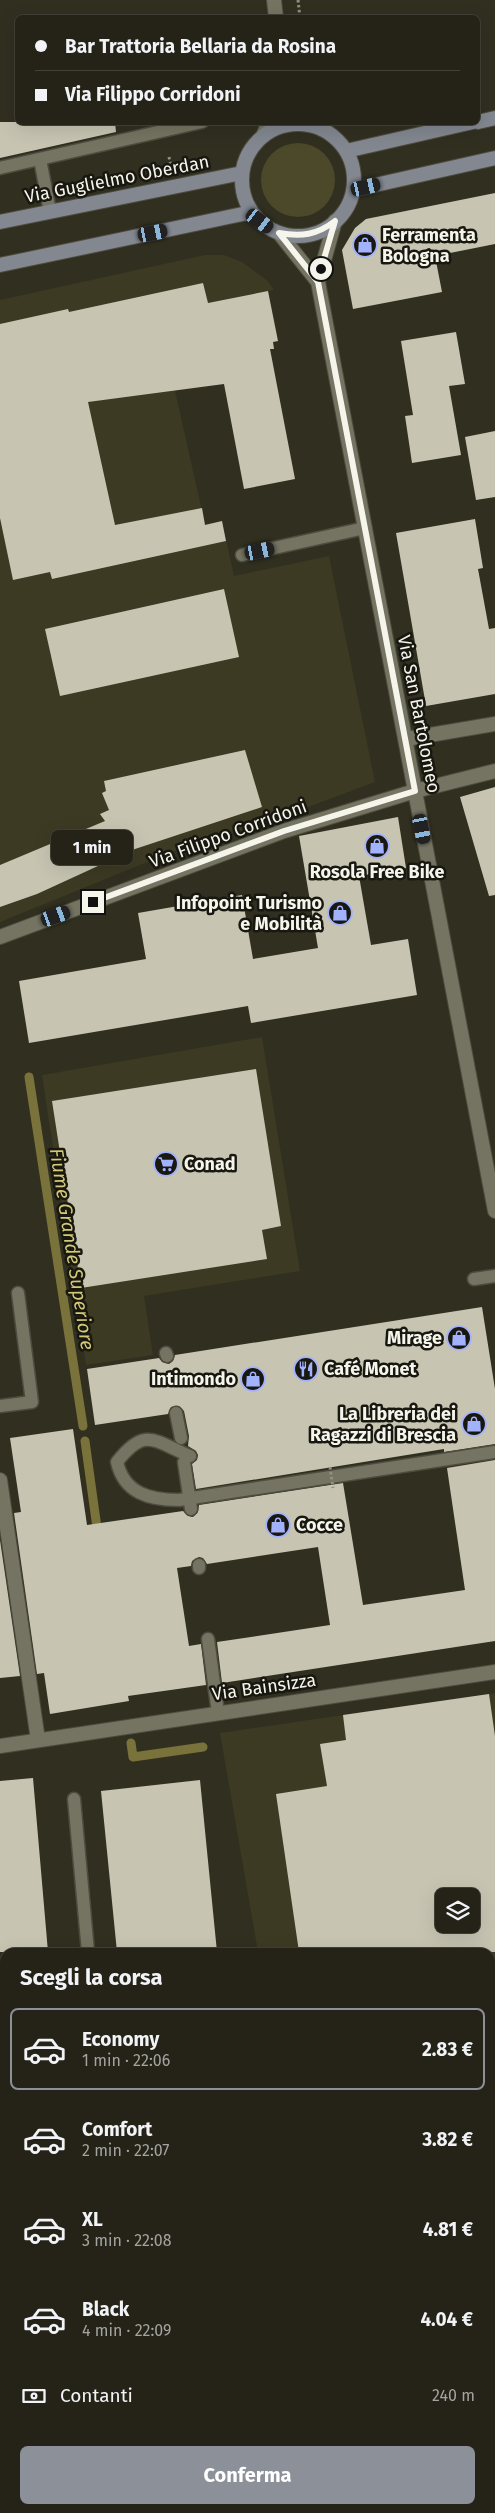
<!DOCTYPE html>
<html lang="it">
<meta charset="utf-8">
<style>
:root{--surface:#252318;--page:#312f25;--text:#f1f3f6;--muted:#a3a4a2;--line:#424037;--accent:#8c9099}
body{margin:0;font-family:"Fira Sans",sans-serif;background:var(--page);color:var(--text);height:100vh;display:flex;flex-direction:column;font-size:19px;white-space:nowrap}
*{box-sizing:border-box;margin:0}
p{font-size:16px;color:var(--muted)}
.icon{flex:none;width:28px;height:28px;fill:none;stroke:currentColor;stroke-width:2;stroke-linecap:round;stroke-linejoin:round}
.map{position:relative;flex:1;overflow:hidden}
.drawer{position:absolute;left:0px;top:1948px;width:495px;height:566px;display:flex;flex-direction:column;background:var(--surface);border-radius:15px 15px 0 0;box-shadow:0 5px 20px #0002,0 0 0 1px var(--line)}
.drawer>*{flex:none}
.top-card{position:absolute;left:15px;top:15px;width:465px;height:110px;border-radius:8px;box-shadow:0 5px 20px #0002,0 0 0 1px var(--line);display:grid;align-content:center;height:110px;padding:0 20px;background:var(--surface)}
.tools{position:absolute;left:435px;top:1888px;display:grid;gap:10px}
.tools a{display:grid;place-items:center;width:45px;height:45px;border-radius:8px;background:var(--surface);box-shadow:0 5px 20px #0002,0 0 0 1px var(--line);font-size:25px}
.end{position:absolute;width:22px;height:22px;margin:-11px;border:6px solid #f6f5ec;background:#111;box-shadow:0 0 0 2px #111}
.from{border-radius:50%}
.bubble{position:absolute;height:35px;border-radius:8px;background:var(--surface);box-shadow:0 5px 20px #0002,0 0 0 1px var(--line);font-size:16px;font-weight:700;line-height:35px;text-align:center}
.car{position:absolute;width:15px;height:30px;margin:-15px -8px;border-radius:6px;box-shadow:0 0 4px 1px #0007;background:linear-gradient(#222 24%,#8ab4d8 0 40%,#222 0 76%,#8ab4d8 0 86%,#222 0)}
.top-card b{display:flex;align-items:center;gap:18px;height:48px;font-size:19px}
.top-card b+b{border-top:1px solid var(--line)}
.top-card i{width:12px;height:12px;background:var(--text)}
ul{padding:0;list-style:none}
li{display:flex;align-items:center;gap:15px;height:82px;margin:0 10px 8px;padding:0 10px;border:2px solid transparent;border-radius:8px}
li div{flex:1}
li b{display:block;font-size:19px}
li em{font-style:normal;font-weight:700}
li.active{border-color:var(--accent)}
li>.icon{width:45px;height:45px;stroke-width:1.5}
h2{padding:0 20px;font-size:22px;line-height:60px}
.pay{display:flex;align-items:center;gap:12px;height:55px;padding:0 20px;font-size:19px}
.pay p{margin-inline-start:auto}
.cta{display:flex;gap:10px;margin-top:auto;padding:10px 20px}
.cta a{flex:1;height:58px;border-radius:8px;background:var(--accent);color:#fff;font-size:20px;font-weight:700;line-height:58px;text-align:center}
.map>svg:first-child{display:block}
</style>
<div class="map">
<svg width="495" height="2513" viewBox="0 0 495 2513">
<rect width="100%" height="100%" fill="#312f20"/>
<path fill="#3c3a23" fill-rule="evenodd" d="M205,255h19l18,7 25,18 7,10 -66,13 -33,88 30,133 17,-3 12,55 95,-20 46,226 -107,40 -96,30 -172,70v-622z
M262,1037l38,234 -156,25 9,59 -67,10 -44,-290z
M495,1693v820h-495v-409l5,-1v406h485v-557h-232l-38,-219zM444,1896h27v28h-27z"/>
<path fill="#4c482a" d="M261 180a37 37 0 1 1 74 0a37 37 0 1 1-74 0Z"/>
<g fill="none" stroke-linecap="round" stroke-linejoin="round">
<path stroke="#79723b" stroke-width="9" d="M29,1077l54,349
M85,1441l13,94
M131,1743l2,14 70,-10"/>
</g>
<path fill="#c7c5b2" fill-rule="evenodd" d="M0,122h115l1,10 -116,26z
M495,193v51l-60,12 7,36 -89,17 -11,-59 13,-22 11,-9z
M203,283l5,20 60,-12 10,50 -5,1 1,7h-4l25,130 -51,10 -20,-105 -136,18 27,123 87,-17 3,17 17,-4 4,20 -174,38 -2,-7 -37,8 -13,-62v-194l68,-15 1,3z
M456,332l9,52 -16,2 12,69 -49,8 -7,-47 8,-1 -12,-74z
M495,431v66l-19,3 -11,-63z
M475,519l8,49 -5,1 11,60 6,-1v66l-69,12 -30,-173z
M224,589l15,68 -179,39 -15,-67z
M245,750l17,57 -127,42 -98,45 -37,13v-42l105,-44 -5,-7 9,-4 -7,-17 4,-2 -2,-10z
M495,787v108l-6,1 -29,-99z
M398,817l8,51 -47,8 12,69 37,-6 9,56 -166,28 -3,-17 -219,37 -10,-62 127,-22 -8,-46 104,-18 11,64 65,-11 -19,-112z
M256,1069l25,157 -19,4 5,29 -186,29 -29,-187z
M482,1307l13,82v55l-51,8v-3l-248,40 -4,-25 5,-4 1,-5 -2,-4 -8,-5 1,-10 -5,-25 -5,-5 -8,1 -3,7 -73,11 -8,-56 72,-11 3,4 7,2 4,-3 2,-6z
M73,1429l14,96 96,-14 5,5 5,1 5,-5 1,-7 144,-22 20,122 102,-15 -18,-122 48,-8v181l-273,42 -5,-41 113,-17 -12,-78 -111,17 -4,-6 -4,-1 -7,4 -1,5 -14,2 12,78 12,-2 5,41 -78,11 1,5 -79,13 -6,-41 -7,1 -23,-161 7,-1 -11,-74z
M0,1540l20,136 -20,2z
M489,1694l6,42v216h-196l-23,-158 51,-8 -7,-42 26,-4 -3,-25zM444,1896h27v28h-27z
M33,1778l15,174h-48v-171z
M200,1780l17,172h-100l-16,-161z"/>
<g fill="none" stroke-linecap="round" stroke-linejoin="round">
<g stroke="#4e4c3f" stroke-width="15">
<path id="service" d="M40,159l10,53
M0,168l202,-46
M242,555l123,-27
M474,1279l21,-3
M166,1353l1,3
M0,1406l32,-4 -14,-109
M176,1413l5,25
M190,1456c-36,-15 -45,-30 -73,6 7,31 32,38 62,38l316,-48
M184,1462l7,47
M199,1565v3
M208,1639l10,74
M74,1799l14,153
M0,2085h5"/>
</g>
<g stroke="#4e4c3f" stroke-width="16">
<path id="minor" d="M274,0l2,18
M315,122l7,7
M263,136l6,-14
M406,739l89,-15
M0,937l284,-106 131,-40 80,-20
M0,1480l38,260
M0,1746l495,-74"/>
</g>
<g stroke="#4e4c3f" stroke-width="16">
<path id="tertiary" d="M335,221l-17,61 177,929
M279,233l39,49"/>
</g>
<g stroke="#4e4c3f" stroke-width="16">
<path id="secondary" d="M478,122l17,-4
M242 180a56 56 0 1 1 112 0a56 56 0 1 1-112 0Z
M346,151l127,-29
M353,190l142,-32
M0,222l242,-49
M0,265l252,-53"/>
</g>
<path stroke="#918f83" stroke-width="3" stroke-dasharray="2.5 2.5" stroke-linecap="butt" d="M298,0l2,18
M169,157l2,9"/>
<use href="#service" stroke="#757462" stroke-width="12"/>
<use href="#minor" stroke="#757462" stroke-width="14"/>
<use href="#tertiary" stroke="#757462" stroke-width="14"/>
<use href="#secondary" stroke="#828790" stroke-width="14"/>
<path stroke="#918f83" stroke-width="3" stroke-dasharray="2.5 2.5" stroke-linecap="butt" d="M330,1467l3,21"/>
</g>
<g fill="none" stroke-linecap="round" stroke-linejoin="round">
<path stroke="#f6f5ec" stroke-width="6" d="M93,902l191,-71 131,-40 -97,-509 -39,-49c22,4 38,2 56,-12l-14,48"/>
</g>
<defs>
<g id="shop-ring" transform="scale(1.25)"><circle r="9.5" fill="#181710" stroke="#a2b2fd" stroke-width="1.5"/><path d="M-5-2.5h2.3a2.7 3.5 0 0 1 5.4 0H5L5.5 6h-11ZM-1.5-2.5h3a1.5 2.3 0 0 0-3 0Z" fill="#a2b2fd"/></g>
<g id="supermarket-ring" transform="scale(1.25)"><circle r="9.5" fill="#181710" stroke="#a2b2fd" stroke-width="1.5"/><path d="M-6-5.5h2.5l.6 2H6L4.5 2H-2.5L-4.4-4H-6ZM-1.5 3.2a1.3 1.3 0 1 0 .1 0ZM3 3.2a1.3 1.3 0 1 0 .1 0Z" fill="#a2b2fd"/></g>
<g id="restaurant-ring" transform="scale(1.25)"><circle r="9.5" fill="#181710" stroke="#a2b2fd" stroke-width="1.5"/><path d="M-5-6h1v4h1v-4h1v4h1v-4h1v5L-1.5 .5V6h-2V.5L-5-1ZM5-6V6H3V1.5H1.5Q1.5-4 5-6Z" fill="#a2b2fd"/></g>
</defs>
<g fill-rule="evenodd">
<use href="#shop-ring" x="365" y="245"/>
<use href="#shop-ring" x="377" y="846"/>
<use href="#shop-ring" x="340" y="913"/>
<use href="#supermarket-ring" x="166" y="1164"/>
<use href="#shop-ring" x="459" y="1338"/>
<use href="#restaurant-ring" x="306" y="1369"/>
<use href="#shop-ring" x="253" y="1379"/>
<use href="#shop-ring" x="474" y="1424"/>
<use href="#shop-ring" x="278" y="1525"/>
</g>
<g text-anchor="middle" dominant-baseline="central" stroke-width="5" stroke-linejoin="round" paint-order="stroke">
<g font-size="18" fill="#f6f5ec" stroke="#181710">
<text transform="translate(117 179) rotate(-11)">Via Guglielmo Oberdan</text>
<text transform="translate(419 714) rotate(79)">Via San Bartolomeo</text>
<text transform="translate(228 834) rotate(-20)">Via Filippo Corridoni</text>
<text transform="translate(264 1687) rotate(-8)">Via Bainsizza</text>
</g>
<g font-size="18" font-weight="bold" fill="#f6f5ec" stroke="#181710" text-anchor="start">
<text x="382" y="235">Ferramenta<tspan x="382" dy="21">Bologna</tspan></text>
<text x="377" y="872" text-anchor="middle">Rosola Free Bike</text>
<text x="322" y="903" text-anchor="end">Infopoint Turismo<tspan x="322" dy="21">e Mobilità</tspan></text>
<text x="184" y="1164">Conad</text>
<text x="442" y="1338" text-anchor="end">Mirage</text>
<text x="324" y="1369">Café Monet</text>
<text x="236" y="1379" text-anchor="end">Intimondo</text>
<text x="456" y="1414" text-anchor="end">La Libreria dei<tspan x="456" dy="21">Ragazzi di Brescia</tspan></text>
<text x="296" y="1525">Cocce</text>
</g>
<g font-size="19" font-style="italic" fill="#d3c976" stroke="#181710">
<text transform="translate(72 1249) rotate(81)">Fiume Grande Superiore</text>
</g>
</g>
</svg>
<div class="tools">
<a><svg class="icon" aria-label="layers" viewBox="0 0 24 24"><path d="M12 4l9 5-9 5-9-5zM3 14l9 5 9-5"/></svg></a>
</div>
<i class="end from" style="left:321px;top:269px"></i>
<i class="end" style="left:93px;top:902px"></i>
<div class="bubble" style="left:51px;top:830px;width:82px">1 min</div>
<i class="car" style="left:366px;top:187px;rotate:77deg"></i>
<i class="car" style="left:260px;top:221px;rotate:127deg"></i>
<i class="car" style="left:153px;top:233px;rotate:79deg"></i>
<i class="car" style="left:260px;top:551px;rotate:78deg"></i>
<i class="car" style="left:422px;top:829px;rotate:169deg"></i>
<i class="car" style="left:56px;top:916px;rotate:70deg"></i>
<div class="top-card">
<b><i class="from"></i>Bar Trattoria Bellaria da Rosina</b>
<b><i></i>Via Filippo Corridoni</b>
</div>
<section class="drawer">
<h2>Scegli la corsa</h2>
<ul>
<li class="active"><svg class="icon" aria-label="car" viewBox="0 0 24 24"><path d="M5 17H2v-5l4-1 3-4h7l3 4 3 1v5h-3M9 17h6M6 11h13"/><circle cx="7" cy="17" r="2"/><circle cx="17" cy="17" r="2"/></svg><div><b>Economy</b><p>1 min · 22:06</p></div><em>2.83 €</em></li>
<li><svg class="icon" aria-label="car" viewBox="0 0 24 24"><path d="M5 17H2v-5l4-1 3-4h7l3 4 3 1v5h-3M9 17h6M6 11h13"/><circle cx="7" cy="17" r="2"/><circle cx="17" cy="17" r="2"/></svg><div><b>Comfort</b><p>2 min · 22:07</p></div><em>3.82 €</em></li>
<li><svg class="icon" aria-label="car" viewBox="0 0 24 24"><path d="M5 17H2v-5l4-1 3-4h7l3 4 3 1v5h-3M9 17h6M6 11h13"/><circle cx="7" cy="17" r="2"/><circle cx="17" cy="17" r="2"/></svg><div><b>XL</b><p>3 min · 22:08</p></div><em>4.81 €</em></li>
<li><svg class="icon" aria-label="car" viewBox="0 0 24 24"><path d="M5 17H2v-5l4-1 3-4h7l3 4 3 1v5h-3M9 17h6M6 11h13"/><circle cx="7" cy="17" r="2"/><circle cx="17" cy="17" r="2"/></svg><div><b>Black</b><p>4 min · 22:09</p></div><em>4.04 €</em></li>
</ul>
<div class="pay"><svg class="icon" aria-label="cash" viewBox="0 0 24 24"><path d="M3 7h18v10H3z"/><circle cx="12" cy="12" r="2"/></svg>Contanti<p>240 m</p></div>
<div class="cta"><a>Conferma</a></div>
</section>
</div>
